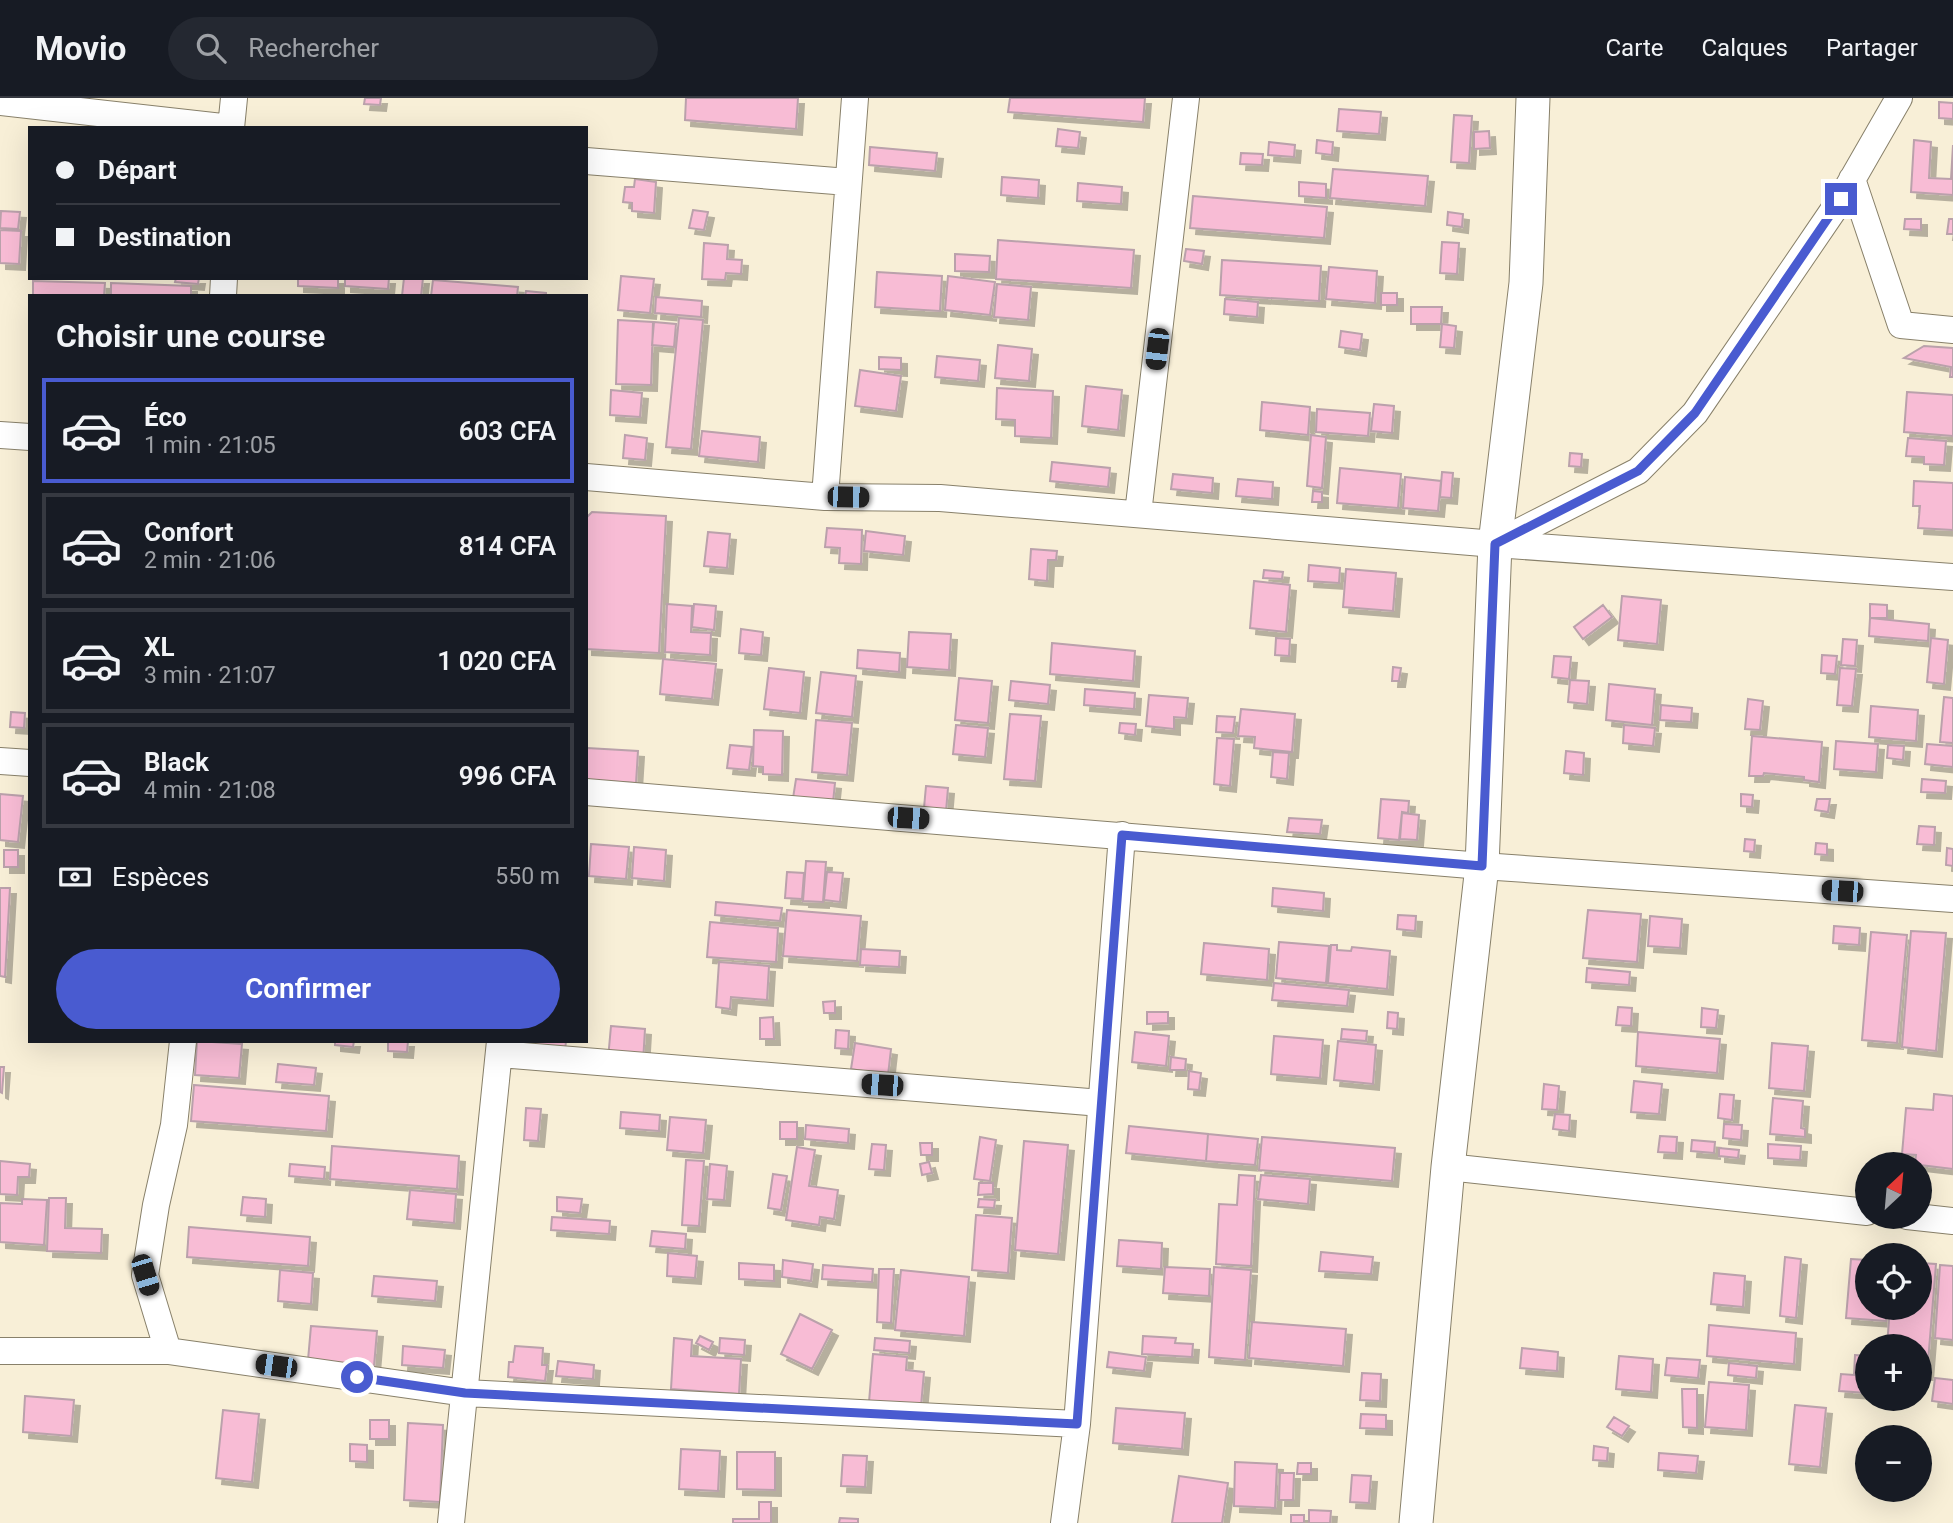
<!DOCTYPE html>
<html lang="fr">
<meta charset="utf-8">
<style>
:root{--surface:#171b24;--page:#242831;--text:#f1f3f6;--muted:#9ea1a6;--line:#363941;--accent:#495bd0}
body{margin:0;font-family:Roboto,sans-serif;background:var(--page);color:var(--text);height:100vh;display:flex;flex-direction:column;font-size:26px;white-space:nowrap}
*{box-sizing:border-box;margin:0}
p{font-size:23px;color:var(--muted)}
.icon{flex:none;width:38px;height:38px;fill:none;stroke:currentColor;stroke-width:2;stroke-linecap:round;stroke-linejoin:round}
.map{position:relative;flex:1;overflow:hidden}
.drawer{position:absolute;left:28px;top:196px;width:560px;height:749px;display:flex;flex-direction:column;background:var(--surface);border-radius:0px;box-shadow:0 7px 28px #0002}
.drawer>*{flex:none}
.top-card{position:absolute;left:28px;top:28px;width:560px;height:154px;border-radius:0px;box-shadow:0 7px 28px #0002;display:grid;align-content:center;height:154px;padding:0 28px;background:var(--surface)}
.needle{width:46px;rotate:26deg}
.tools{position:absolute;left:1855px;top:1054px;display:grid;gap:14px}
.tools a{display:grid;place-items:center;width:77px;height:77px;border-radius:50%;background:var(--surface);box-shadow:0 7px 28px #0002;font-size:35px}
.end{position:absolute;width:32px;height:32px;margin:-16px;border:9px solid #495bd0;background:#fff;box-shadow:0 0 0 4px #fff}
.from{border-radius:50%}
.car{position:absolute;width:21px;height:42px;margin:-21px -10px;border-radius:9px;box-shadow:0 0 5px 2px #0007;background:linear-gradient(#222 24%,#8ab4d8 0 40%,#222 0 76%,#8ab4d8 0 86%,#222 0)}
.top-card b{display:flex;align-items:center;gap:24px;height:66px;font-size:26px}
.top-card b+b{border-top:2px solid var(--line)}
.top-card i{width:18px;height:18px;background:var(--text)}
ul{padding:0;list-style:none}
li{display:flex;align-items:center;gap:21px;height:105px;margin:0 14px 10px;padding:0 14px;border:4px solid var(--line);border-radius:0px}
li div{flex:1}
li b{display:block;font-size:26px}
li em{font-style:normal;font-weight:600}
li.selected{border-color:var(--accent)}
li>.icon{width:63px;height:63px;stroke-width:1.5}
h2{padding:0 28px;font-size:32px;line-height:84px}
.pay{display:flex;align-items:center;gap:18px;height:77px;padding:0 28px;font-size:26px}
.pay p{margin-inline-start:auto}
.action{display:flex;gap:14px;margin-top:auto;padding:14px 28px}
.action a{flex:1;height:80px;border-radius:42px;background:var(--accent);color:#fff;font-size:28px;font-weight:600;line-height:80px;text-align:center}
header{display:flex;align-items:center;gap:42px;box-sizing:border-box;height:98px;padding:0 35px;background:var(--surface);border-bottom:2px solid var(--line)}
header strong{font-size:33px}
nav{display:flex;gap:38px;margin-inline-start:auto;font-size:24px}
.search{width:490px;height:63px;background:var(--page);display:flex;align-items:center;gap:18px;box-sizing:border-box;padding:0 24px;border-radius:38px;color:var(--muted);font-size:26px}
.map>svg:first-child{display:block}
</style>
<header>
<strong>Movio</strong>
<div class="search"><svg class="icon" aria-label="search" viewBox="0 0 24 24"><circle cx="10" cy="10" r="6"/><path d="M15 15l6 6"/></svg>Rechercher</div>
<nav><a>Carte</a><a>Calques</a><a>Partager</a></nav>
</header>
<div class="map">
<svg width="1953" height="1425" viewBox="0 0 1953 1425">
<defs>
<filter id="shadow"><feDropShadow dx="6" dy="6" stdDeviation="0" flood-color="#0004"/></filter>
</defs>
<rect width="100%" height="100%" fill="#f8efd7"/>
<path fill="#f8bcd5" stroke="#baa1ab" stroke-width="2" filter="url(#shadow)" d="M365,0h16l-1,7 -16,-1z
M686,0h112l-2,31 -111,-9z
M1010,0h135l-2,24 -135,-10z
M1939,4l14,1v16l-14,-1z
M1339,11l42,3 -2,22 -42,-3z
M1454,17l18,1 -3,47 -18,-1z
M1058,31l22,3 -2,16 -22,-2z
M1489,33l1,17 -16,1v-17z
M1317,42l16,2 -1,13 -16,-2z
M1914,42l17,2 -2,36 22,1 2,-34v50l-42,-3z
M1269,44l26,3 -1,12 -26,-2z
M870,49l67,6 -2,18 -66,-6z
M1241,55l22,1 -1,11 -22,-1z
M1333,71l95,7 -3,30 -95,-8z
M1002,79l37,3 -1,18 -37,-3z
M635,81l21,3 -2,31 -22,-2v-8l-9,-1 2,-15h9z
M1299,84l27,2v14l-27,-2z
M1078,85l44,4 -1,17 -44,-3z
M1193,98l134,11 -3,31 -134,-10z
M693,112l15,2 -4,18 -15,-2z
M1,113l19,1 -2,17 -18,-1z
M1448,114l15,2 -1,13 -15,-2z
M1905,121h16v11l-17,-1z
M1949,121h4v15h-6z
M0,132l21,1 -2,33 -19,-1z
M998,142l136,10 -3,38 -135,-9z
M1442,144l17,1 -2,31 -17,-1z
M704,145l24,2 -1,14 15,1 -1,14 -15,-1 -1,7 -23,-1z
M1186,151l18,2 -2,13 -18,-3z
M955,156l35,2 -1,16 -34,-1z
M1222,162l99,6 -2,35 -99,-6z
M1329,169l48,4 -2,32 -49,-4z
M877,174l65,4 -2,35 -65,-4z
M621,178l33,3 -4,34 -32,-3z
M948,178l47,6 -5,33 -45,-5z
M176,180h23l-1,6 -23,-2z
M298,180h40v10l-40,-2z
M345,180h44l-1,11 -43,-3z
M404,180h19l-2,18h-19z
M433,182l85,7 -1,9h-86z
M33,183l72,2 -1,13h-71z
M111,185l80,3v10h-80z
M997,186l34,3 -3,33 -34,-3z
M526,193l20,2v3h-21z
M1381,195h16v12h-16z
M656,199l46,4 -1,16 -46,-4z
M1225,201l33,3 -1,15 -33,-3z
M1411,209h31l-1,17h-30z
M679,220l24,2 -12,129 -25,-2z
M618,222l35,2 -2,63 -35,-1z
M654,224l22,2 -2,23 -22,-2z
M1442,226l14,2 -2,22 -14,-1z
M1341,233l21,3 -2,16 -21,-3z
M998,247l34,4 -3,32 -34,-3z
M1924,248l29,2v29h-3l1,-10 -47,-9z
M937,258l43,4 -2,21 -43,-4z
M879,259l22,1v12l-22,-1z
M860,272l41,6 -5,35 -41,-5z
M1086,288l36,4 -4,40 -36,-4z
M997,290l56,3 -2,47 -36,-2v-16l-19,-1z
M611,292l31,3 -2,24 -30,-2z
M1907,294l46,3v41l-49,-4z
M1262,304l48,5 -2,28 -48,-5z
M1374,306l20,2 -2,27 -21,-2z
M1317,311l53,4 -2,23 -52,-4z
M702,333l58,6 -2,25 -59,-6z
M625,337l22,3 -2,22 -22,-2z
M1311,337l15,2 -4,51 -15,-2z
M1908,340l38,3 -2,24 -20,-1v-7l-18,-1z
M1570,355l12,1 -1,13 -12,-1z
M1052,364l58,6 -2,19 -58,-6z
M1340,370l61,6 -3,34 -61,-5z
M1442,374l11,1 -2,25 -11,-1z
M1173,376l40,4 -1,15 -41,-4z
M1405,379l36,4 -3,30 -35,-3z
M1238,381l35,3 -1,17 -36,-3z
M1914,383l39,2v47l-35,-2 2,-22h-7z
M1313,393l9,1v10h-10z
M592,414l74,4 -7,137 -73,-4v-131z
M827,430l35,2 -1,34 -22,-1 1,-15 -15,-1z
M866,433l39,5 -2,19 -39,-4z
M708,434l22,2 -3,34 -23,-2z
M1031,451l26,2 -1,9h-8l-1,21 -18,-2z
M1309,467l31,3 -1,15 -31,-2z
M1346,471l50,4 -3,38 -50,-4z
M1264,472l19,2 -1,7 -19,-1z
M1254,483l36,4 -4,47 -36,-4z
M1622,498l39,4 -4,44 -39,-4z
M667,506l25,2 -1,26 20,1 -1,22 -45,-3z
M694,506l22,2 -2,24 -22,-3z
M1870,506l17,1v13h-17z
M1603,507l9,12 -29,22 -9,-12z
M1870,520l59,6 -1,17 -59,-5z
M741,531l22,3 -2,23 -22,-2z
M909,534l42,2 -2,36 -42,-3z
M1276,540l14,1 -1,17 -14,-1z
M1931,540l17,2 -4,44 -17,-2z
M1843,541l14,1 -2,26 -14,-1z
M1052,545l83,8 -2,30 -83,-7z
M858,552l42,3 -1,19 -42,-4z
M1822,557l15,1 -2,18 -14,-1z
M1554,558l17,1 -2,22 -17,-2z
M663,561l53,5 -4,35 -52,-5z
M1393,569l8,1 -2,13h-7z
M769,570l35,4 -4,41 -36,-4z
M1840,570l16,1 -4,37 -15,-1z
M821,574l35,4 -4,41 -36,-4z
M959,580l33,3 -4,42 -33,-3z
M1570,582l19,1 -2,23 -19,-2z
M1011,583l39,4 -2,19 -39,-4z
M1609,586l46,5 -3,36 -46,-5z
M1085,591l50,4 -1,16 -50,-4z
M1149,597l39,3 -2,20 -12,-1v12l-28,-3z
M1944,599l9,1v45l-13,-1z
M1748,601l15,2 -3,29 -15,-1z
M1661,607l31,3 -1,14 -31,-2z
M1871,608l47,4 -2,31 -47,-4z
M1241,611l54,5 -3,38 -38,-4 1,-11 -17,-1z
M11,614l14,1 -1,15 -14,-1z
M1010,616l31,2 -6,65 -31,-2z
M1217,618l18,1 -2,16 -17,-1z
M816,622l36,3 -5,52 -35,-3z
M1120,625l16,1 -1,11 -16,-2z
M956,627l32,3 -3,29 -32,-3z
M1624,627l31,3 -2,18 -30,-3z
M754,632l29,1 -1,44 -19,-1v-7l-10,-1z
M1752,638l70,6 -3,40 -15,-2v-3l-40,-4 -1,3h-14z
M1217,640l17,1 -4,47 -16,-2z
M1836,643l42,3 -2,28 -42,-3z
M1927,646l26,2v21l-28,-3z
M730,647l22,2 -3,23 -22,-2z
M1888,647l16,1 -1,14 -16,-2z
M587,650l51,3 -2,32 -50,-3z
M1566,653l18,2 -1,22 -19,-2z
M1273,654l16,1 -2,26 -16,-2z
M796,681l39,4 -2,19 -40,-4z
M1922,681l24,2 -1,12 -24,-1z
M926,688l22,2 -2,23 -22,-3z
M0,696l23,2 -5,46 -18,-2z
M1741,696l12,1 -1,12 -11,-1z
M1381,701l28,2 -1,12 -6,-1 -3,28 -21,-2z
M1817,701h13l-2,13 -13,-2z
M1402,715l17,2 -2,25 -17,-1z
M1289,720l33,2 -2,14 -33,-2z
M1919,728l16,1 -1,18 -17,-1z
M1745,741l10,1 -1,12 -10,-1z
M1816,745l11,1v11l-12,-1z
M591,746l38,3 -3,32 -37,-3z
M634,749l32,3 -2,31 -32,-3z
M1947,750l6,1v17l-7,-1z
M4,752h14v17h-14z
M806,763l20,1 -3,40 -20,-1z
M787,774l17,1 -2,26 -17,-1z
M827,774l16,1 -3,29 -16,-2z
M0,790h10l-5,89 -5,-1z
M1273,790l51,5 -1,18 -51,-5z
M716,804l66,6 -2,13 -65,-6z
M787,812l74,6 -4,45 -74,-5z
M1588,812l53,4 -4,48 -54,-4z
M1398,817l18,1 -1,15 -18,-2z
M1650,818l32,3 -2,29 -32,-2z
M710,824l68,6 -2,34 -69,-5z
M1834,828l26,2 -1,17 -26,-2z
M1911,833l35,2 -10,118 -34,-4z
M1871,834l36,3 -10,108 -35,-3z
M1279,844l50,4 -3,37 -50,-5z
M1204,845l65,6 -2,31 -66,-6z
M1331,847h6v5l14,1 1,-4 38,4 -3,38 -59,-6z
M861,851l39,2 -1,16 -39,-2z
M719,864l50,4 -2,34 -36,-3 -1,12 -14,-2z
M1587,870l43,4 -1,13 -43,-3z
M1274,885l75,7 -2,16 -75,-6z
M835,903v12h-11l-1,-11z
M1618,909l14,1 -1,18 -15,-1z
M1702,910l16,2 -2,18 -15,-1z
M1147,914h21v11l-21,1z
M1388,914l10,1 -1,16 -10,-1z
M773,919l1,22h-14v-21z
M611,928l34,3 -2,33 -35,-3z
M1342,931l25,2 -1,10 -25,-2z
M836,932l13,1 -1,18 -13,-1z
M1135,934l34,4 -3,30 -34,-4z
M1638,934l82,7 -3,34 -81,-7z
M1274,938l49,4 -3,38 -49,-4z
M197,943l45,3 -3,34 -44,-3z
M335,943h19l-1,6 -18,-2z
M388,943h20l-1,11 -19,-1z
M534,943h32l-1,10 -31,-3z
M1338,943l38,4 -3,39 -39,-4z
M855,945l36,6 -3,26 -37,-6z
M1772,945l36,3 -4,45 -35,-3z
M1171,959l15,2 -1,11h-15z
M278,966l38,4 -2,17 -38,-3z
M0,969h4l-2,26 -2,-1z
M1189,973l12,2 -2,17 -11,-1z
M1634,983l28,3 -3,30 -28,-2z
M1544,986l15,2 -2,24 -15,-1z
M194,987l135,11 -3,35 -135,-10z
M1720,996l14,1 -2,25 -14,-2z
M1934,996l19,2v73l-33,-4v-1h-5l1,-9 -14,-1 4,-46 27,2z
M1773,1000l30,3 -2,27 4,1v8l-35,-3z
M526,1010l15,1 -3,32 -14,-1z
M621,1014l39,3 -1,16 -39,-3z
M1555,1016l15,1 -1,16 -16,-2z
M670,1019l36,3 -3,33 -36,-3z
M780,1024h17v17h-17z
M1724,1026l18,1 -1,15 -18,-2z
M806,1027l43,4 -1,14 -43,-4z
M1129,1028l79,8 -2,27 -80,-8z
M1208,1036l50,5 -3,26 -49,-4z
M1660,1038l17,1 -1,16 -18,-1z
M980,1039l16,3 -6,41 -16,-2z
M1262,1039l133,11 -3,33 -133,-11z
M1692,1042l23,2 -1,11 -23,-2z
M1024,1043l44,4 -10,109 -43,-4z
M920,1045h12v12h-11z
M872,1046l14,1 -2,25 -15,-1z
M1768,1046l33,2 -1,14 -32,-2z
M332,1048l127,10 -2,33 -127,-10z
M797,1049l18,3 -6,36 29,4 -4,29 -14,-2 -1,8 -33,-5z
M1719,1050l20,2 -1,8 -19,-2z
M686,1062l18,1 -5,65 -17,-1z
M0,1063l30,3 -1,13h-11l-1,18 -17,-1z
M929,1064l3,11 -10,2 -2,-11z
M290,1066l35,3 -1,12 -35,-3z
M710,1066l17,2 -3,34 -17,-1z
M773,1076l14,2 -6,34 -13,-2z
M1239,1077l16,1 -4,90 -35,-2 3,-60 18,1z
M1261,1077l49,4 -2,25 -50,-5z
M979,1085h14v11l-15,1z
M410,1092l46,4 -2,29 -47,-4z
M243,1099l23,2 -1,18 -24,-2z
M557,1099l25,2 -2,14 -23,-2z
M49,1100h17l-1,30 37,1 -1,24 -54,-2z
M22,1101l25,1 -3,45 -44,-3v-39l22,1z
M979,1101l16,1 -1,8 -16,-1z
M976,1117l36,3 -4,55 -36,-3z
M552,1119l58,4 -1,13 -58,-4z
M189,1129l121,10 -2,29 -121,-9z
M652,1133l34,3 -1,15 -35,-3z
M1119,1142l43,3 -1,26 -44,-3z
M1321,1154l52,5 -2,17 -52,-3z
M668,1155l29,3 -2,22 -28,-2z
M1785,1159l16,2 -5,59 -16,-2z
M1851,1161l16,1v47h20l-1,14 -40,-3z
M783,1162l30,4 -2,17 -29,-4z
M739,1165l35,2v16l-35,-2z
M1920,1165l16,1 -9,110h-7v-28h-33l3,-39h30z
M823,1167l50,4 -1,13 -50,-3z
M1940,1167l13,1v74l-18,-2z
M1165,1169l45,2 -1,27 -46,-3z
M1214,1169l37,3 -6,90 -36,-3z
M879,1171h15l-3,54 -14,-1z
M280,1172l33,3 -2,31 -33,-3z
M901,1172l68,7 -5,59 -69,-6z
M1714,1175l31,3 -2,31 -32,-3z
M374,1178l63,5 -2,20 -63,-5z
M800,1216l32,16 -20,39 -31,-15z
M1252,1224l94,7 -3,37 -94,-8z
M1709,1227l87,8 -2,31 -87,-8z
M311,1228l66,5 -3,35 -66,-6z
M700,1238l13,6 -4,8 -13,-7z
M1143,1238l33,2 -1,5 18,1 -1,13 -50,-3z
M674,1240l18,2 -1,16 50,3 -2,35 -68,-5z
M720,1240l25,2 -1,15 -25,-2z
M875,1240l35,3 -1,12 -35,-3z
M403,1248l42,4 -2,18 -41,-3z
M515,1248l28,2 -1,17h5l-2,16 -37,-4 1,-15h4z
M1522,1250l36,4 -1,19 -37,-3z
M1109,1254l37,5 -2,14 -37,-4z
M873,1256l34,3 -1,13 18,2 -3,34 -52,-4z
M1855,1257l12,1v37l-28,-2 2,-17 13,1z
M1619,1258l34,3 -2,33 -35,-3z
M1667,1260l33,2 -2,18 -33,-3z
M558,1263l36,4 -1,14 -37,-3z
M1729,1265l28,3 -1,12 -28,-3z
M1362,1275l19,1 -1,27 -20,-1z
M1935,1280l18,2v24l-21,-3z
M1709,1284l40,3 -3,45 -41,-3z
M1682,1291h15v39l-14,-1z
M25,1298l49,4 -3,36 -48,-4z
M1795,1307l31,3 -6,59 -31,-3z
M1116,1310l69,5 -3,36 -69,-6z
M223,1312l36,4 -7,68 -36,-4z
M1361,1316l25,1v14l-26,-1z
M1614,1319l15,9 -7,10 -15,-9z
M370,1322h19v19h-19z
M408,1325l35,2 -3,77 -36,-2z
M350,1346l17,1v17l-17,-1z
M1594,1348l14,2 -1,13 -14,-1z
M681,1351l39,2 -2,40 -39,-2z
M737,1354h38v38l-38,-1z
M1659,1355l39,3 -2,17 -38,-3z
M843,1357l24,1 -2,31 -24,-1z
M1235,1364l42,2 -2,44 -41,-2z
M1298,1365h13v11h-14z
M1280,1375h14l-1,27h-14z
M1352,1377l19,1 -2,27 -19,-1z
M1179,1378l49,7 -6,40h-50z
M759,1404h12v21h-38v-4h26z
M1309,1412l22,1 -1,12h-21z
M1291,1417h13v8h-13z
M840,1420l18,1v4h-19z"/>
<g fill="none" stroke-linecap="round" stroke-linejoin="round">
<g stroke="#88806a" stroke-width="28">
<path id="minor" d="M0,4l231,26
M231,30l3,-30
M586,63l262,21
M1852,81l49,146 52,5
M223,198l1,-18
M0,337l30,2
M586,379l239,20 115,1 555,46 458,33
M825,399l30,-399
M1138,416l48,-416
M1497,445l141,-72 57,-58 146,-214 58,-101
M0,663l30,2
M586,694l896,74 471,33
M499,956l602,49
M1448,1069l419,45
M1907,1118l46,5
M0,1253h168l297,42 612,31
M168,1253l-23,-76 11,-70 18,-80 9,-84
M451,1425l49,-482
M1064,1425l13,-99 45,-589"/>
</g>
<g stroke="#88806a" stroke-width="35">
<path id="tertiary" d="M1416,1425l32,-356 34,-301 13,-322 31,-261 7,-185"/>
</g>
<use href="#minor" stroke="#fff" stroke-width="26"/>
<use href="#tertiary" stroke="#fff" stroke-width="33"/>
</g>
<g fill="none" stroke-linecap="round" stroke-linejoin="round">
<path stroke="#495bd0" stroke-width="9" d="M357,1279l108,16 612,31 45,-589 360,31 13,-322 143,-73 57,-58 146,-214"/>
</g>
</svg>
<div class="tools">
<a><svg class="needle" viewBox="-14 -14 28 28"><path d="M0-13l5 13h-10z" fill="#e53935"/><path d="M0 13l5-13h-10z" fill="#9ea1a6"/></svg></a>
<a><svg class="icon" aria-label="locate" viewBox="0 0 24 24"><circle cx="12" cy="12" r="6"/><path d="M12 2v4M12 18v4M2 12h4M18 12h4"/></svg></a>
<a>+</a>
<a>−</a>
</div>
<i class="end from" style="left:357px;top:1279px"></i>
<i class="end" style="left:1841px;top:101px"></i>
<i class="car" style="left:1157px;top:251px;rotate:187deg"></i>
<i class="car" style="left:848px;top:399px;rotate:91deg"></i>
<i class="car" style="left:908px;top:720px;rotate:94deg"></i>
<i class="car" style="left:1842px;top:793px;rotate:274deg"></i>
<i class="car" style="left:882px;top:987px;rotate:274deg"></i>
<i class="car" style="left:145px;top:1177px;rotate:163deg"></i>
<i class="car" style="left:276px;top:1268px;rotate:278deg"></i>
<div class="top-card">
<b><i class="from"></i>Départ</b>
<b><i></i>Destination</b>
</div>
<section class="drawer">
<h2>Choisir une course</h2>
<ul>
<li class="selected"><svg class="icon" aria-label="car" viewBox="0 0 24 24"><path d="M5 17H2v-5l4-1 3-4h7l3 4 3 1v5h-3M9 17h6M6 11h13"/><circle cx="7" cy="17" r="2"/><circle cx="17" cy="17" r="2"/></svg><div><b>Éco</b><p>1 min · 21:05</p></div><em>603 CFA</em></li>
<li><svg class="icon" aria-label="car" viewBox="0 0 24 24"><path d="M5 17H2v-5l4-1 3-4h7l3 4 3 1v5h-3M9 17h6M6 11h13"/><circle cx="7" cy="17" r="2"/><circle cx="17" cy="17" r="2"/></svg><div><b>Confort</b><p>2 min · 21:06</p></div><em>814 CFA</em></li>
<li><svg class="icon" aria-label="car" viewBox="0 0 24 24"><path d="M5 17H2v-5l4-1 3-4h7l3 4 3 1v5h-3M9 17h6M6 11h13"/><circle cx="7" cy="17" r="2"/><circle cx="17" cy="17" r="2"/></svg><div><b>XL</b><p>3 min · 21:07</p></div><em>1 020 CFA</em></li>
<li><svg class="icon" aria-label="car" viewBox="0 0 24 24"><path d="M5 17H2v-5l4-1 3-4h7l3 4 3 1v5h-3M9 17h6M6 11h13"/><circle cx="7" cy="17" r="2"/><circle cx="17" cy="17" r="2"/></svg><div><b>Black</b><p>4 min · 21:08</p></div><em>996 CFA</em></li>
</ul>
<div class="pay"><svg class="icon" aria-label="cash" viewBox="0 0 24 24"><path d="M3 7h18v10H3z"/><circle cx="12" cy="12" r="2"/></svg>Espèces<p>550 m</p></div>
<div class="action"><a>Confirmer</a></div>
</section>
</div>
